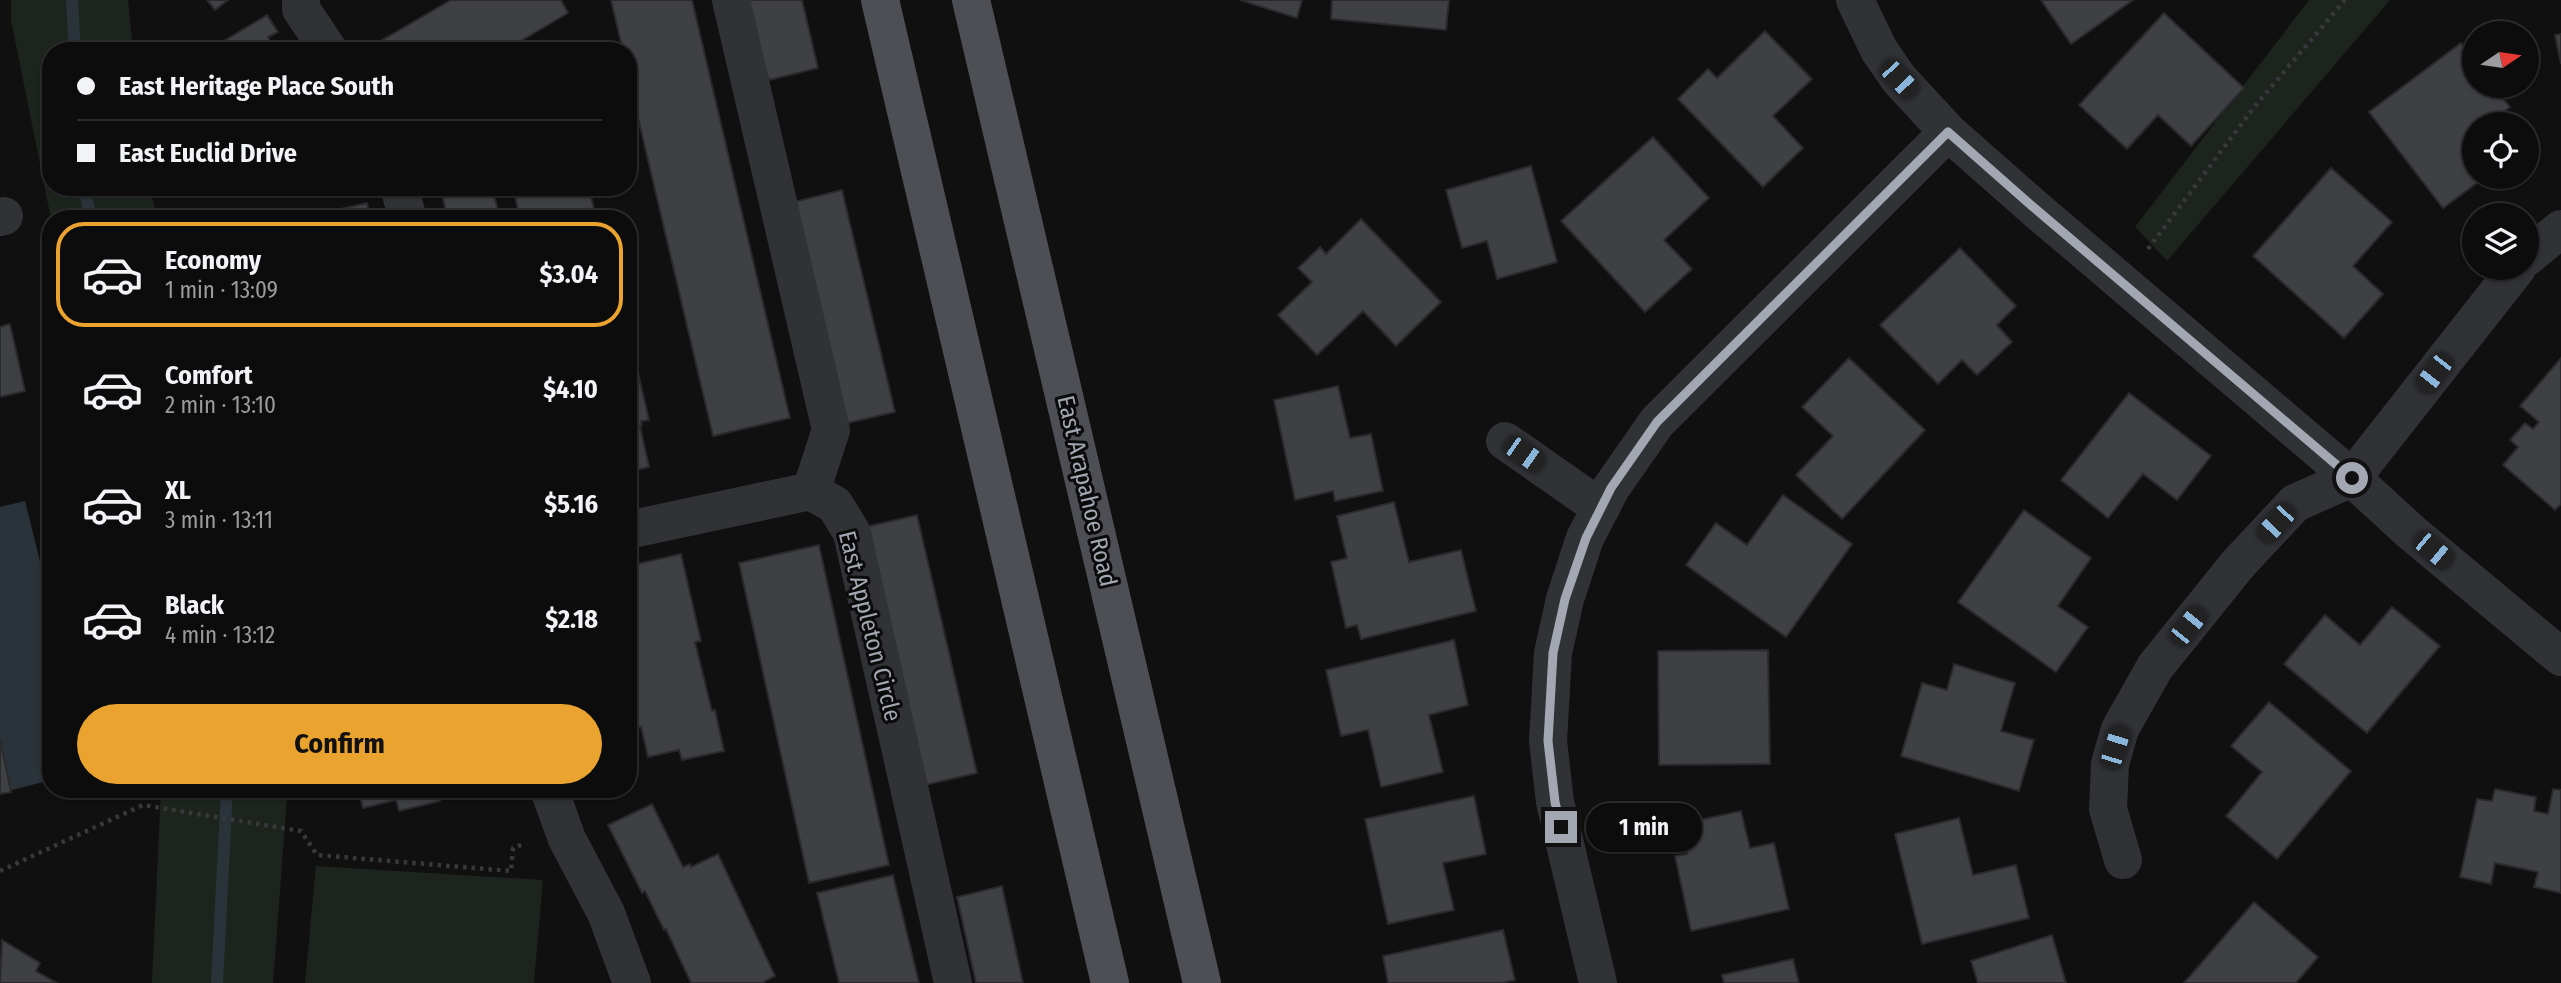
<!DOCTYPE html>
<meta charset="utf-8">
<style>
:root{--surface:#0c0c0d;--page:#1a1a1b;--text:#f1f3f6;--muted:#9a9b9d;--line:#2c2c2e;--accent:#eaa32f}
body{margin:0;font-family:"Fira Sans Condensed",sans-serif;background:var(--page);color:var(--text);height:100vh;display:flex;flex-direction:column;font-size:26px;white-space:nowrap}
*{box-sizing:border-box;margin:0}
p{font-size:23px;color:var(--muted)}
.icon{flex:none;width:38px;height:38px;fill:none;stroke:currentColor;stroke-width:2;stroke-linecap:round;stroke-linejoin:round}
.map{position:relative;flex:1;overflow:hidden}
.side{position:absolute;left:42px;top:210px;width:595px;height:588px;display:flex;flex-direction:column;background:var(--surface);border-radius:28px;box-shadow:0 2px 5px #0004,0 0 0 2px var(--line)}
.side>*{flex:none}
.top-card{position:absolute;left:42px;top:42px;width:595px;height:154px;border-radius:28px;box-shadow:0 2px 5px #0004,0 0 0 2px var(--line);display:grid;align-content:center;height:154px;padding:0 35px;background:var(--surface)}
.needle{width:46px;rotate:77deg}
.controls{position:absolute;left:2462px;top:21px;display:grid;gap:14px}
.controls a{display:grid;place-items:center;width:77px;height:77px;border-radius:50%;background:var(--surface);box-shadow:0 2px 5px #0004,0 0 0 2px var(--line);font-size:35px}
.end{position:absolute;width:32px;height:32px;margin:-16px;border:9px solid #a2a7b2;background:#111;box-shadow:0 0 0 4px #111}
.from{border-radius:50%}
.bubble{position:absolute;height:49px;border-radius:24px;background:var(--surface);box-shadow:0 2px 5px #0004,0 0 0 2px var(--line);font-size:23px;font-weight:700;line-height:49px;text-align:center}
.car{position:absolute;width:21px;height:42px;margin:-21px -10px;border-radius:9px;box-shadow:0 0 5px 2px #0007;background:linear-gradient(#222 24%,#8ab4d8 0 40%,#222 0 76%,#8ab4d8 0 86%,#222 0)}
.top-card b{display:flex;align-items:center;gap:24px;height:66px;font-size:26px}
.top-card b+b{border-top:2px solid var(--line)}
.top-card i{width:18px;height:18px;background:var(--text)}
ul{padding:12px 0 0;list-style:none}
li{display:flex;align-items:center;gap:21px;height:105px;margin:0 14px 10px;padding:0 21px;border:4px solid transparent;border-radius:28px}
li div{flex:1}
li b{display:block;font-size:26px}
li em{font-style:normal;font-weight:700}
li.current{border-color:var(--accent)}
li>.icon{width:63px;height:63px;stroke-width:1.5}
.button{display:flex;gap:14px;margin-top:auto;padding:14px 35px}
.button a{flex:1;height:80px;border-radius:42px;background:var(--accent);color:#111;font-size:28px;font-weight:700;line-height:80px;text-align:center}
.map>svg:first-child{display:block}
</style>
<div class="map">
<svg width="2561" height="983" viewBox="0 0 2561 983">
<rect width="100%" height="100%" fill="#101011"/>
<path fill="#1d241d" d="M11,0h117l5,51h-82v136h99l7,32h-106l-40,-199z
M2309,0h81l-223,261 -32,-34z
M161,789h124l2,10 -14,184h-121z
M316,866l227,14 -9,103h-229z"/>
<path fill="#2a3339" d="M25,501l26,105v174l-51,13v-286z"/>
<g fill="none" stroke-linecap="round" stroke-linejoin="round">
<path stroke="#2a3339" stroke-width="12" d="M72,0l3,51
M84,187l7,32
M217,983l10,-194"/>
</g>
<path fill="#3f4044" stroke="#2a2a2d" stroke-width="2" d="M207,0h21l-13,10z
M451,0h110l7,13 -64,38h-121l-4,-9z
M611,0h81l98,418 -77,18 -85,-361v-24h-5z
M740,0h62l16,68 -49,12z
M1240,0h62l-5,18z
M1332,0h117l-3,30 -115,-11z
M2041,0h92l-62,44z
M2164,13l80,75 -53,58 -33,-31 -31,34 -48,-44z
M267,15l11,17 -10,5 8,14h-69z
M1765,31l47,48 -39,37 30,32 -40,39 -85,-88 30,-30 9,9z
M2561,34v30l-6,-29z
M2461,43l13,18v25h19l17,21 -22,17h-14v10l-13,10 13,18v15h11l-42,31 -74,-96z
M1653,137l56,61 -45,42 28,29 -47,43 -84,-91z
M1531,166l26,96 -60,17 -10,-38 -25,7 -16,-58z
M2331,168l61,54 -39,44 30,28 -39,44 -91,-82z
M320,187h40v3l-38,7z
M440,187h52l8,32h-52z
M513,187h76l7,32h-76z
M842,190l53,222 -56,13 -53,-221z
M367,203l3,16h-50l-1,-5z
M1361,219l80,83 -45,44 -33,-35 -46,44 -39,-40 34,-33 -14,-14 22,-21 6,7z
M1960,248l56,58 -19,19 15,17 -35,33 -15,-15 -24,24 -58,-59z
M10,324l15,67 -25,6v-70z
M629,334l20,86 -8,1 1,4 -2,1 9,41 -21,5z
M1849,358l76,72 -83,89 -46,-44 37,-39 -31,-29z
M2561,358v146l-6,6 -52,-45 15,-18 -8,-7 15,-17 8,6 6,-7 -19,-16z
M1338,386l12,52 21,-4 12,57 -48,10 -2,-10 -38,9 -21,-100z
M2129,393l82,63 -34,44 -34,-26 -35,44 -47,-38z
M1783,495l69,49 -66,93 -100,-72 30,-42 31,22z
M1394,502l15,60 52,-12 15,61 -115,28 -4,-14 -11,3 -15,-66 16,-4 -10,-42z
M2024,510l67,48 -33,48 30,21 -32,45 -98,-70z
M917,515l60,258 -52,12 -64,-257z
M819,545l70,320 -80,18 -70,-320z
M681,554l20,87 -6,1 17,69 3,-1 9,41 -42,9 -3,-10 -31,7 -7,-30 -13,3v-29l4,-1 -4,-15v-119z
M2392,607l48,39 -73,87 -83,-69 41,-49 35,30z
M1454,640l14,65 -39,10 14,57 -62,15 -13,-57 -27,6 -15,-66z
M1768,650l2,114 -111,1 -1,-114z
M1954,664l61,19 -14,48 33,9 -15,51 -118,-35 21,-73 25,7z
M2269,702l82,69 -74,88 -51,-43 36,-44 -31,-26z
M0,738l11,54 -11,2z
M358,789h79l3,12 -41,10 -3,-11 -33,8z
M2495,789l41,8 -2,14 14,3 5,-25 8,1v103l-27,-6 4,-15 -43,-9 -4,21 -31,-7 17,-78 15,2z
M1474,796l12,58 -43,9 11,47 -66,14 -23,-105z
M652,804l31,63 7,-3 1,3 27,-13 57,122 -13,7h-71l-25,-54 -2,1 -19,-39 -3,2 -34,-68z
M1741,811l9,37 24,-5 15,66 -98,22 -16,-75 12,-2 -6,-30z
M1959,818l14,57 43,-10 13,53 -107,26 -27,-110z
M893,875l26,108h-80l-22,-90z
M1002,886l21,97h-47l-19,-86z
M2254,902l64,55 -22,26h-112z
M1503,930l12,50 -14,3h-113l-5,-27z
M2052,935l14,48h-88l-7,-22z
M2,940l38,23 -4,8 21,12h-57z
M1793,959l6,24h-75l-2,-8z"/>
<g fill="none" stroke-linecap="round" stroke-linejoin="round">
<path stroke="#37393d" stroke-width="4.5" stroke-dasharray="3.5 5" stroke-linecap="butt" d="M2148,249l107,-143 90,-106
M0,871l143,-66 158,26 16,24 194,16 2,-23 13,-5"/>
<path stroke="#313236" stroke-width="38" d="M301,0v9l28,42
M731,0l100,430 -20,61
M1855,0l24,50 20,29 49,53 84,74 320,272 59,54 150,125
M399,187l9,32
M0,217l4,-1
M2527,257l34,-28
M1505,441l96,67
M811,491l24,14 17,28 101,450
M628,530l183,-39
M549,789l18,50 39,74 26,70
M2123,860l-15,-51 2,-45 10,-35 35,-62 83,-103 57,-61 57,-25 165,-210
M1598,983l-43,-181 -7,-61 5,-88 12,-54 20,-61 26,-50 46,-66 291,-290"/>
<path stroke="#4d4f55" stroke-width="38" d="M880,0l230,983
M971,0l231,983"/>
</g>
<g fill="none" stroke-linecap="round" stroke-linejoin="round">
<path stroke="#a2a7b2" stroke-width="9" d="M1561,827l-6,-25 -7,-61 5,-88 12,-54 21,-61 25,-50 46,-66 291,-290 84,74 320,272"/>
</g>
<g text-anchor="middle" dominant-baseline="central" stroke-width="6" stroke-linejoin="round" paint-order="stroke">
<g font-size="24" fill="#a2a7b2" stroke="#0b0b0c">
<text transform="translate(1087 491) rotate(77)">East Arapahoe Road</text>
<text transform="translate(870 626) rotate(76)">East Appleton Circle</text>
</g>
</g>
</svg>
<div class="controls">
<a><svg class="needle" viewBox="-14 -14 28 28"><path d="M0-13l5 13h-10z" fill="#e53935"/><path d="M0 13l5-13h-10z" fill="#9a9b9d"/></svg></a>
<a><svg class="icon" aria-label="locate" viewBox="0 0 24 24"><circle cx="12" cy="12" r="6"/><path d="M12 2v4M12 18v4M2 12h4M18 12h4"/></svg></a>
<a><svg class="icon" aria-label="layers" viewBox="0 0 24 24"><path d="M12 4l9 5-9 5-9-5zM3 14l9 5 9-5"/></svg></a>
</div>
<i class="end from" style="left:2352px;top:478px"></i>
<i class="end" style="left:1561px;top:827px"></i>
<div class="bubble" style="left:1586px;top:803px;width:116px">1 min</div>
<i class="car" style="left:1899px;top:79px;rotate:137deg"></i>
<i class="car" style="left:2434px;top:373px;rotate:218deg"></i>
<i class="car" style="left:1524px;top:454px;rotate:125deg"></i>
<i class="car" style="left:2276px;top:523px;rotate:223deg"></i>
<i class="car" style="left:2433px;top:550px;rotate:130deg"></i>
<i class="car" style="left:2188px;top:626px;rotate:39deg"></i>
<i class="car" style="left:2115px;top:747px;rotate:17deg"></i>
<div class="top-card">
<b><i class="from"></i>East Heritage Place South</b>
<b><i></i>East Euclid Drive</b>
</div>
<section class="side">
<ul>
<li class="current"><svg class="icon" aria-label="car" viewBox="0 0 24 24"><path d="M5 17H2v-5l4-1 3-4h7l3 4 3 1v5h-3M9 17h6M6 11h13"/><circle cx="7" cy="17" r="2"/><circle cx="17" cy="17" r="2"/></svg><div><b>Economy</b><p>1 min · 13:09</p></div><em>$3.04</em></li>
<li><svg class="icon" aria-label="car" viewBox="0 0 24 24"><path d="M5 17H2v-5l4-1 3-4h7l3 4 3 1v5h-3M9 17h6M6 11h13"/><circle cx="7" cy="17" r="2"/><circle cx="17" cy="17" r="2"/></svg><div><b>Comfort</b><p>2 min · 13:10</p></div><em>$4.10</em></li>
<li><svg class="icon" aria-label="car" viewBox="0 0 24 24"><path d="M5 17H2v-5l4-1 3-4h7l3 4 3 1v5h-3M9 17h6M6 11h13"/><circle cx="7" cy="17" r="2"/><circle cx="17" cy="17" r="2"/></svg><div><b>XL</b><p>3 min · 13:11</p></div><em>$5.16</em></li>
<li><svg class="icon" aria-label="car" viewBox="0 0 24 24"><path d="M5 17H2v-5l4-1 3-4h7l3 4 3 1v5h-3M9 17h6M6 11h13"/><circle cx="7" cy="17" r="2"/><circle cx="17" cy="17" r="2"/></svg><div><b>Black</b><p>4 min · 13:12</p></div><em>$2.18</em></li>
</ul>
<div class="button"><a>Confirm</a></div>
</section>
</div>
